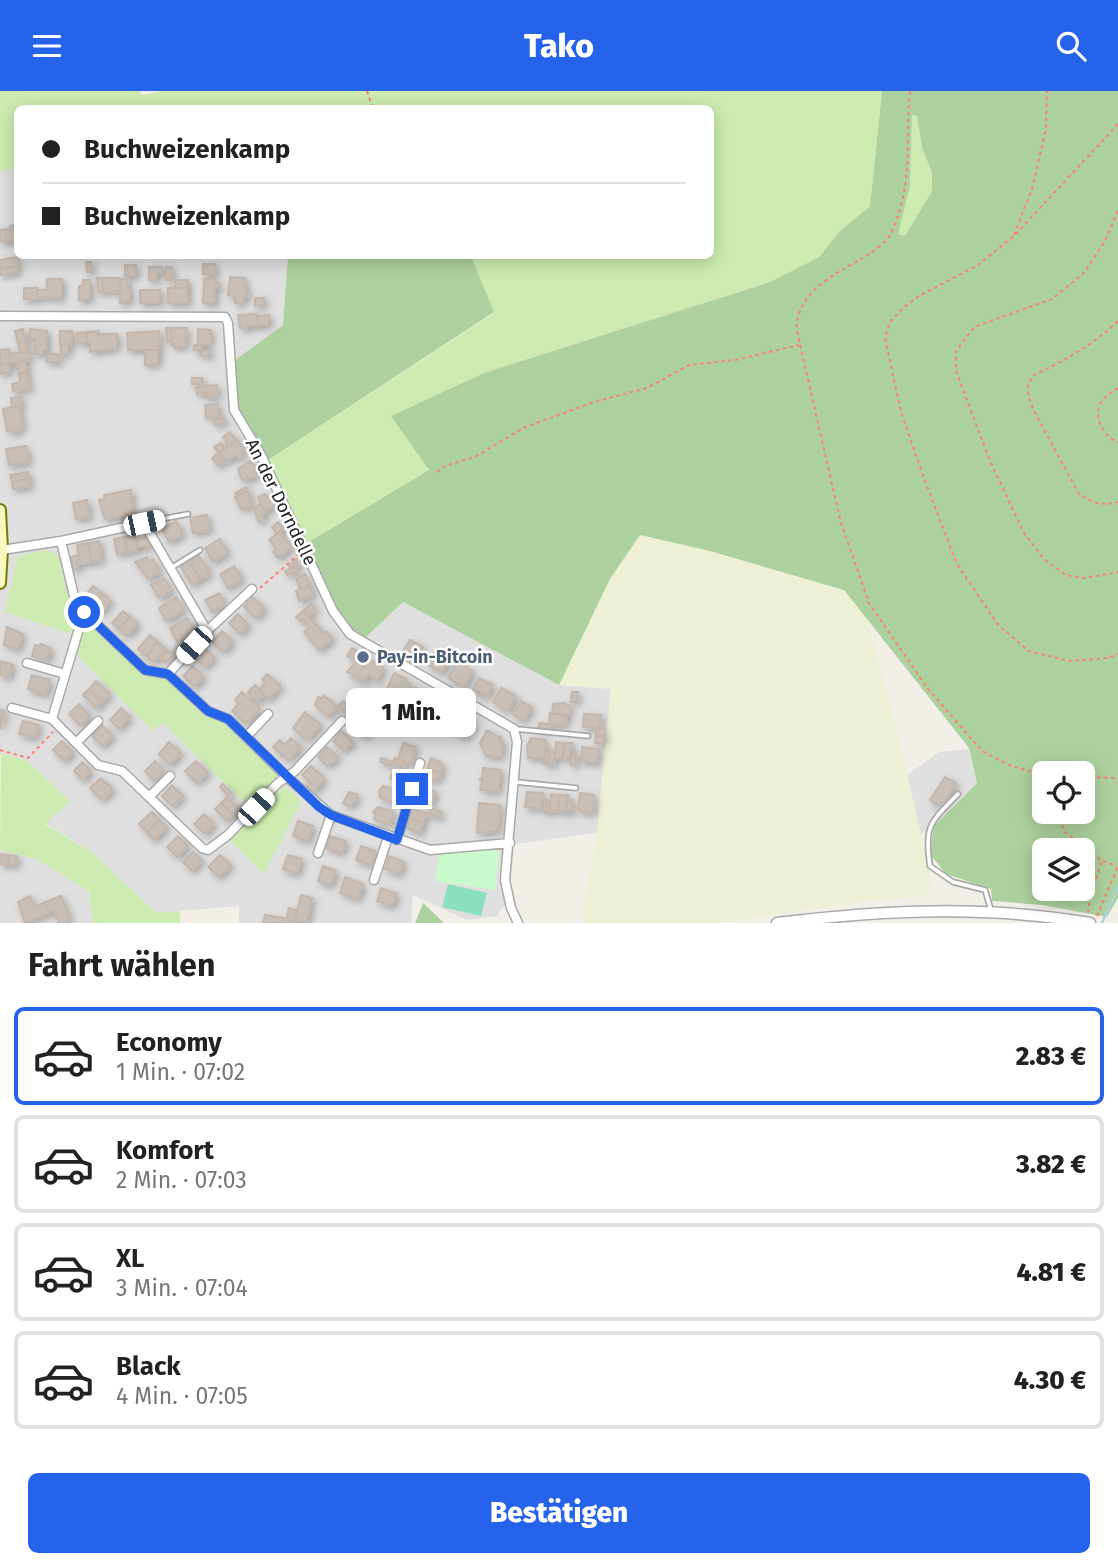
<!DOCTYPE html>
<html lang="de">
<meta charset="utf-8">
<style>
:root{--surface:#fff;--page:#f2f2f2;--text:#222;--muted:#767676;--line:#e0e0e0;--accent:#2563eb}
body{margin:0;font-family:"Fira Sans",sans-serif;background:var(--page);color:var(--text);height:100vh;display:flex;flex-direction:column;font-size:26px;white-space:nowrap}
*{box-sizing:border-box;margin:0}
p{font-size:23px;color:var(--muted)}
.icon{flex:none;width:38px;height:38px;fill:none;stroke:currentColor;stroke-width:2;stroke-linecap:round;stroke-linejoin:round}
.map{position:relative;height:832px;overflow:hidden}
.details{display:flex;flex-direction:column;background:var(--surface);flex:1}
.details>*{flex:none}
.hud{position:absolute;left:14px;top:14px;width:700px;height:154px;border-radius:10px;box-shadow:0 4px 18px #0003;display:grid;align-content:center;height:154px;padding:0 28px;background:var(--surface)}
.controls{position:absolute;left:1032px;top:670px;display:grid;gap:14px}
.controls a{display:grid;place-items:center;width:63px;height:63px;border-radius:10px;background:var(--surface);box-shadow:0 4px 18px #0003;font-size:35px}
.end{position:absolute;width:32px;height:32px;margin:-16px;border:9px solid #2563eb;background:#fff;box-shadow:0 0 0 4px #fff}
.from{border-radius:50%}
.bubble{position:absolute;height:49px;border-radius:10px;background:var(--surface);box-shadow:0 4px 18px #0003;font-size:23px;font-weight:800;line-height:49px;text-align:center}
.car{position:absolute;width:21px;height:42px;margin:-21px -10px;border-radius:9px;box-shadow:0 0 5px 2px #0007;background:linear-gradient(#fff 24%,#345 0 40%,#fff 0 76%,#345 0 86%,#fff 0)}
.hud b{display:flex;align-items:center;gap:24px;height:66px;font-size:26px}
.hud b+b{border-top:2px solid var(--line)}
.hud i{width:18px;height:18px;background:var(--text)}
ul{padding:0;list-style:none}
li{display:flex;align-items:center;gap:21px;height:98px;margin:0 14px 10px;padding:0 14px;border:4px solid var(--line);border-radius:10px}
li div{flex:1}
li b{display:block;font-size:26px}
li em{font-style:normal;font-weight:800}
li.on{border-color:var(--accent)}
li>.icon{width:63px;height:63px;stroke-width:1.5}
h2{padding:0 28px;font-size:32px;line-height:84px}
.primary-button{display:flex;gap:14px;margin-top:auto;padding:14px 28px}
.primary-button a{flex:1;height:80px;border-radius:10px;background:var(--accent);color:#fff;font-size:28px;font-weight:800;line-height:80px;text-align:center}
header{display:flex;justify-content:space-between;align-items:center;height:91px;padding:0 28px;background:var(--accent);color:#fff;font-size:32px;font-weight:800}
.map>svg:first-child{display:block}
</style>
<header><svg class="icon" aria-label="menu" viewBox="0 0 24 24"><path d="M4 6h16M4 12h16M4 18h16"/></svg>Tako<svg class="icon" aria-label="search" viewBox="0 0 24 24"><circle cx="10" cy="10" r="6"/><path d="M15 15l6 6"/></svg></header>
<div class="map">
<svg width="1118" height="832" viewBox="0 0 1118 832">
<defs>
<filter id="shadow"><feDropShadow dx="3" dy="3" stdDeviation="3.5" flood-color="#0004"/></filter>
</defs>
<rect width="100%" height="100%" fill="#f2efe9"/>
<path fill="#e0dfdf" d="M17,77l1,87 270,1 -5,69 -48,35 27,86 45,97 26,68 30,30 40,-40 156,84 52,3 -14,145 -82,11 -7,56 -11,16 -30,4 -54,-25 -2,28h-172v-17l-83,7 -63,-60 -48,-30 24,-22 -42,-40 -26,-7 -1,2v-585z
M969,658l8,34 -43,43 -14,9 -13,-60 32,-23z
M0,759l36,9 53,32 4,32h-93z"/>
<path fill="#eef0d5" d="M640,444l70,16 134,39 23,27 32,122 32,139 -2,18 -58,4 -152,23h-135v-19l13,-71 14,-144 -52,-4 51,-106z"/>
<path fill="#cdebb0" d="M0,0h140l2,4 20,-4h720l-12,115 -30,25 -21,26 -49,25 -286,91 -92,43 37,54 -122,73 -39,-83 226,-147 -23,-57 239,-1v-146h-692l-1,59 -17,3z
M912,24l5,1 5,32 10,25v18l-27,45 -8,-2 13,-49z
M47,459l11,5 10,43 9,13 -6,23 -66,-22 13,-56z
M83,537h11l51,46 23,7 33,32 21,9 56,54 -30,30 -85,-83 -10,8 -76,-76z
M1,662l26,8 43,40 -25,23 48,29 63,60 24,-2v12h-87l-4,-32 -53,-32 -36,-9z
M284,695l17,15 -37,73 -35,-35z"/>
<path fill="#add19e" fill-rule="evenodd" d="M882,0h236v807l-11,19 -65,-12 -50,-4 -1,-12 -45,-15 -16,-20 4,-28 43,-43 -8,-35 -125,-158 -134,-39 -70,-16 -30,44 -51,106 -156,-83 -41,39 -29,-30 -26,-68 122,-73 -38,-54 93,-43 286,-91 49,-25 21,-26 30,-25zM912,24l5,1 5,32 10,25v18l-27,45 -7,-2 12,-49zM1045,682h38v39h-38zM1045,760h38v38h-38z
M288,165h183l23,56 -226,148 -30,-54 -3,-46 48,-35z
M423,812l21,20h-29z"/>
<path fill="#c8facc" d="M492,759l7,1 -4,39 -60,-9 4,-26z"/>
<path fill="#88e0be" d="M448,793l39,9 -6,23 -39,-9z"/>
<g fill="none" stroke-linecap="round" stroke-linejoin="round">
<path stroke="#aad3df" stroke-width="2.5" d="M1102,832l16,-36"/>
</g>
<path fill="#c7bfb8" stroke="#c4b6ab" stroke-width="2" filter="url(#shadow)" d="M14,134l3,15 -17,2v-12l10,-1v-3z
M16,166l3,4 -2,5 -17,3v-9z
M86,171h5l1,10h-5z
M203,173h12v10h-12z
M125,174h11v11h-11z
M17,175l1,6 -17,3 -1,-6z
M149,176h13v6h-5v7h-8z
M166,176h6l-1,13h-5z
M230,186l15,1 -1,10 4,1 -1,8 -4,1 -1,6 -7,-1v-7l-7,-1z
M97,187h6v14h-5z
M103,187h16l1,13 -17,1z
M47,188h15v19l-25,-1v-7h10z
M120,188h7l1,10h2v12h-6v2h-4z
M204,188h11v4h4v5h-4v15h-12z
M83,189h7v20h-11v-14h4z
M175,189h13v8h-13z
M24,197h13v12l-13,-1z
M168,197h20v15h-20z
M140,199h20v13h-20z
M255,207h9v7l-9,1z
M257,223l1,12h-10l-1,3 -7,-1 -2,-13z
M269,224v10h-11l-1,-9z
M166,237h5l1,13h-5z
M171,237h16l-2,18 -10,2v-4h-3z
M23,238l5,22 -8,1 -5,-21z
M30,238l17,2v19h-3v4h-9v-15h-5z
M198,238l13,1 -1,15h-9v5h-7v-5h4z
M60,240h12v13l-12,1z
M98,240v5l2,-2h17v14l-27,4v-9h-3v-11z
M159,240l1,19h-32l-1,-17z
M87,241v11h-9l-1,-10z
M68,253v10h-7v-9z
M9,258l2,14 -11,2v-15z
M145,259h13v14l-13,1z
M201,259h9v6h-9z
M28,260l2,9 -19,3 -2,-9z
M47,263h11l2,8h-13z
M25,270l2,11 -8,2 -2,-12z
M9,272l1,7 -2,3 -8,1v-9z
M27,281l3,17 -17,2 -1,-7 8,-2 -1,-8z
M192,287h10v6h-10z
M217,294l1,11 -12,1v-4l-9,1 -1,-7z
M21,306l1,9 -10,1 -1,-9z
M218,313l1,13 -13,1 -1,-13z
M19,315l4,22 -9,5 -2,-3 -5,1 -4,-22z
M224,327l1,5 -10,2 -1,-5z
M230,341l6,8 -7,5 -6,-8z
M237,349l7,10 -3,2 2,3 -4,3 -2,-3 -10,7 -7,-10z
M221,352l4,6 -6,4 -5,-6z
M26,355l3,16 -20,3 -3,-16z
M218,363l5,8 -5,4 -6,-8z
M250,370l7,7 -3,1 3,6 -9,5 -1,-3 -5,3 -4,-11z
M28,381l1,7 -17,3 -2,-7z
M29,388l1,7 -17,3 -1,-7z
M246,396l2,3 -11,7 -2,-4z
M131,399l2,24 -28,5 -6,-19 6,-1 -1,-4z
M248,399l3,15 -9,5 -7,-13z
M265,403l2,3 3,-2 5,11 -11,5 -6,-14z
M87,409l3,17 -14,2 -3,-16z
M261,413l5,9 -4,2 2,5 -5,2 -6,-14z
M207,424l3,15 -17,3 -3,-15z
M176,430l7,13 -14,8 -7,-13z
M278,431l6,6 -7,6 -5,-7z
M279,441l13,15 -14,11 -5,-6 4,-3 -8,-9z
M135,444l3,15 -11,2 -3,-15z
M124,446l3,15 -10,2 -3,-15z
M145,446l6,10h-14l-1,-6z
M220,448l8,14 -15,9 -8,-14z
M99,450l3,19 -11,2 -3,-19z
M88,452l3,19 -11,2 -3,-19z
M79,464l1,9h-3l1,5 -5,1 -2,-13z
M199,465l11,18 -9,5 -11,-17z
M147,466l2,4 4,-2 7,13 -12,7 -13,-17z
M296,468l3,7 -9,3 -1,-3z
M190,471l11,17 -9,6 -11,-18z
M234,475l8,13 -14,9 -8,-14z
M295,476l2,5 -10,3 -2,-4z
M305,483l5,12 -10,4 -4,-12z
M164,487l8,13 -13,7 -8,-13z
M93,495l10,8 -11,12 -9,-8z
M310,495l4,9 -15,6 -3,-10z
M219,502l6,11 -13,8 -7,-12z
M103,503l8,7 -10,12 -9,-7z
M176,506l8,13 -18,11 -7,-13z
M253,506l12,12 -9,9 -12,-11z
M311,512l5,6 -8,8 -5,-6z
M123,520l7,6 -11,12 -7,-6z
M303,520l21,22 2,-2 7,8 -14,11 -15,-18 6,-5 -7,-8 -2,3 -5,-5z
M238,523l11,11 -9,9 -11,-11z
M130,526l8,7 -11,12 -8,-7z
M187,527l8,13 -18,10 -7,-13z
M7,536l16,7 -5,15 -14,-4z
M222,540l11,10 -10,11 -11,-10z
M150,544l8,7 -12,14 -8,-7z
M410,549l13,7 -7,14 -14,-8z
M158,551l8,7 -13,13 -7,-6z
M41,553l10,5 -4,12 -15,-5 3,-11 5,1z
M205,557l10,10 -10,9 -10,-9z
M352,557l32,20 -7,12 -9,-5 -4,7 -17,-10 10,-11 -10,-5z
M437,557l15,8 -10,17 -14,-8z
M168,559l6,5 -8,8 -5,-5z
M0,570l13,4 -4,13 -9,-3z
M458,571l15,9 -9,16 -16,-9z
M193,575l11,11 -9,10 -12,-11z
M394,582l12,6 -1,2 6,4 -7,14 -17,-10z
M267,583l14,12 -12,13 -10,-9 6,-7 -3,-4z
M32,584l18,5 -4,15 -18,-6z
M479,587l14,7 -6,12 -14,-7z
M96,590l14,13 -7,8 -14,-13z
M255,594l9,9 -6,7 -10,-9z
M415,596l8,4 -7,11 -5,-7z
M501,597l15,8 -8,15 -15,-9z
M89,598l14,13 -7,6 -13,-13z
M242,601l18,17 -14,15 -14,-13 7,-7 -4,-4z
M572,601h6l-1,10h-6z
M426,603l19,10 -10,17 -18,-11z
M324,604l13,12 -9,10 -13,-12 3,-8 4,1z
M343,610l8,4 -7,7 -6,-6z
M521,610l11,6 -8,14 -11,-6z
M563,612l7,3 -1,9 -17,-1 1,-10z
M79,613l11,12 -9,10 -12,-12z
M121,617l9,9 -11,12 -9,-9z
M413,617l4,3 -5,9 -5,-3z
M0,618l5,2 -4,17h-1z
M455,620l20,11 -9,16 -20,-11z
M305,621l16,13 -14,15 -14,-12z
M550,622l17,2 -1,9 -10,1 -7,-2z
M359,623l13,12 -3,3 1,3 -7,4 -13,-12z
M584,623l17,1 -1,13 -17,-1z
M23,630l16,4 -4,13 -16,-4z
M539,632l9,1 1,6 -11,-1z
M102,634l11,11 -10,10 -11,-10z
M595.5 641a4.5 4.5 0 1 1 9 0a4.5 4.5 0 1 1-9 0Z
M487,639l13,7v6h3l-2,14 -15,-1 -6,-13z
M342,640l11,11 -9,9 -11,-10z
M596,643l8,2v8l-9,-1z
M291,647l10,9 -13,13 -15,-13 7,-7 5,5z
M531,647l15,2 -2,18h-16l-1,-12z
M62,650l11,11 -9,9 -11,-11z
M169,651l12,11 -11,12 -11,-11z
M556,651l8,1 -1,15 -8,-1z
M403,652l13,4 -6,17 -12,-5z
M564,652h8l-2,16 -7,-1z
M327,656l12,11 -12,8 -9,-9z
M582,656l17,2 -2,14 -16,-2z
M545,660h5l-2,13h-4z
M550,660l5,1 -1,13 -6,-1z
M572,663h4l-1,12 -4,-1z
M381,667l12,4 -1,4 -12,-4z
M395,667l12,4 -2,4 -12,-4z
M431,667l10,4 -1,3 3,1 -2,7 -14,-5z
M155,670l9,10 -10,10 -9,-10z
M196,670l12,11 -11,11 -12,-12z
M82,671l9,9 -8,9 -9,-9z
M311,675l14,13 -12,13 -6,-6 3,-4 -8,-7z
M394,677l14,5 -4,11 -14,-5z
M427,677l14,5 -2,6 -3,-1 -1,3 -11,-3z
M483,677l18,2 -3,22 -18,-2 2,-10 -3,-1h3z
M945,686l11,6 -15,24 -11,-7z
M101,687l12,11 -11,11 -12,-12z
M223,693l9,9 -3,3 -9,-9z
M172,694l11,11 -10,10 -11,-10z
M383,695l19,6 -5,12 -17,-7 -1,-6z
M421,696l15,5 -4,12 -15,-5z
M349,701l9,3 -7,12 -8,-4z
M527,701l16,1 -2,16 -16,-2z
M580,702l14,2 -1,18 -15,-2z
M551,703l8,1 -1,16 -9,-1z
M559,704h9l-2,17 -8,-1z
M227,706l12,12 -6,6 -12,-12z
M568,708l4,1 -1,13 -5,-1z
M546,709l4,1 -1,12h-4z
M221,712l12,12 -6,6 -12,-12z
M479,712l21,2 -2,26 -21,2z
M378,716l16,5 -4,13 -16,-6 1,-4 -2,-3z
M431,717l11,4 -2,6 -11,-4z
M413,718l14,4 -4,10 -14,-5z
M152,721l8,8 -13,12 -8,-8z
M204,723l10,9 -9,11 -11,-10z
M409,727l14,5 -3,10 -13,-5z
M160,729l7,7 -13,13 -7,-8z
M298,730l15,5 -5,15 -15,-5z
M178,745l10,10 -11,11 -10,-10z
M330,745l16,5 -4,12 -16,-5z
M361,755l14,5 -4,14 -15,-5z
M193,761l9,8 -10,11 -9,-9z
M0,763l9,1 -1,10 -8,-1z
M9,764l8,1 -1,9h-8z
M220,764l11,10 -12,12 -11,-10z
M288,764l14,4 -5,15 -14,-5z
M389,765l15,6 -4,12 -15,-5z
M323,775l13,5 -6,15 -12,-5z
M345,786l18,7 -5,15 -18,-6z
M381,797l16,6 -5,12 -15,-5z
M301,804l11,3 -5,23 3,2 -15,-2z
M30,805l4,11 11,-5 4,11 -24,10 -7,-21z
M61,805l9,24 -11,3 -5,-12 -5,2 -4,-11z
M289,817l8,2 -2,12 -9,-2z
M265,824l19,3 -1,5h-20z"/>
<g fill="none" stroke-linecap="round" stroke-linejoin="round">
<g stroke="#a9a9a9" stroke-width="7">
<path id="service" d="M146,431l42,-8
M171,477l29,-18
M516,638l72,7
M516,691l60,6
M958,703c-28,29 -34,31 -28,72l23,16 32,8 6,20"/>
</g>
<g stroke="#a9a9a9" stroke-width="11">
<path id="minor" d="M0,225l225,1 3,6 6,87 27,45 72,156 17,23 164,95 3,13 -12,138 6,28 7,15
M2,459l59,-9
M84,521l-32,107 46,46 24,6 80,77 6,2 20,-15 50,-52 17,-12 47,-50
M207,540l45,-42
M27,572l38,11
M168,583l39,-43 -63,-108 -83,18 14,59 9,12 61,58 23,4 40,37 20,8 59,58 44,38 99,35 80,-7
M12,617l40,11
M246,646l22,-23
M76,652l22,-22
M149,706l21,-21
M397,749l23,-77
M318,762l13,-38
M374,789l14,-43"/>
</g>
<g stroke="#a9a9a9" stroke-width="13">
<path id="tertiary" d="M777,832c104,-13 209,-18 313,0"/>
</g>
<g stroke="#707d05" stroke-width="14">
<path id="secondary" d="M0,419l2,40 -2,33"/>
</g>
<path stroke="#fa8072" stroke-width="2" stroke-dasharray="3.5 3.5" stroke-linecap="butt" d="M367,0l6,18
M910,0c-5,52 4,93 -19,142 -5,11 -19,19 -28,25 -25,14 -64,33 -66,66 -1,6 2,14 3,21l41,178 28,80 59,86 54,62 27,14 36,11
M1118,33l-104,112 -36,29 -59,31 -16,12 -13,14 -5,16 16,74 24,69 32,83 42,62 30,25 40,10 39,-3 10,-4
M1118,120l-13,30 -21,32 -32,26 -78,28 -18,24v20l34,90 34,72 20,26 22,16 19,3 33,-6
M1014,144l18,-46 14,-60 1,-38
M1118,230c-25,24 -54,40 -86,55l-5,14 6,19 46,85c13,9 23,12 39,8
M1118,297c-6,4 -14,9 -18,16 -7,14 5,34 18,38
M437,381l8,-6 32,-10 46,-28 71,-26 53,-14 42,-23 46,-5 64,-15
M260,497l38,-33
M0,659l28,8 25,-26
M1083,686l35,1
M1057,721l8,20 37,29 -11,31 -3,20
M1103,770l14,5
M1097,825l21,-50"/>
<use href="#service" stroke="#fff" stroke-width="3.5"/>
<use href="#minor" stroke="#fff" stroke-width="8"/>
<use href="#tertiary" stroke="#fff" stroke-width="10"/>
<use href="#secondary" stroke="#f7fabf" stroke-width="10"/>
</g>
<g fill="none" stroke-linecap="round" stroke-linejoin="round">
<path stroke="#2563eb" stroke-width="9" d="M84,521l61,58 23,4 40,37 20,8 91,88 12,8 66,25 15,-51"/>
</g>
<circle fill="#5c6f8a" stroke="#fff" stroke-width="2.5" cx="363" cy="566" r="7"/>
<g text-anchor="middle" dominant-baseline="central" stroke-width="5" stroke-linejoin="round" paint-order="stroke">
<g font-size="18" fill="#222" stroke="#fff">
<text transform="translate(281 411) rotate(64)">An der Dorndelle</text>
</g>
<g font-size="18" font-weight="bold" fill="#4e5e75" stroke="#fff" text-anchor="start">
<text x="377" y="566">Pay-in-Bitcoin</text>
</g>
</g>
</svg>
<div class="controls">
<a><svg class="icon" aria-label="locate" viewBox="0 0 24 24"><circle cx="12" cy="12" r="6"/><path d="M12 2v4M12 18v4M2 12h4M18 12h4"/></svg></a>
<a><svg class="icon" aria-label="layers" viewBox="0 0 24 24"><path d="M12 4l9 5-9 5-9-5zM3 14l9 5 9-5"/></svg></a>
</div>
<i class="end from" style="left:84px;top:521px"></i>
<i class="end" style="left:412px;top:698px"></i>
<div class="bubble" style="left:346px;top:597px;width:130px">1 Min.</div>
<i class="car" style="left:144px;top:432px;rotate:78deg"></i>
<i class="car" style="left:194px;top:554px;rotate:222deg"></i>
<i class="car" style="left:256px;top:716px;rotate:43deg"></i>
<div class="hud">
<b><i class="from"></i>Buchweizenkamp</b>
<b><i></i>Buchweizenkamp</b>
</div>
</div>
<section class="details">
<h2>Fahrt wählen</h2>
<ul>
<li class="on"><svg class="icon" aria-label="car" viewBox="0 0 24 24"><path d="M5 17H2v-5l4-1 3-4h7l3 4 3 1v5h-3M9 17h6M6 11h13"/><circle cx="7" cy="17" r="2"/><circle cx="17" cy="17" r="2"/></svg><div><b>Economy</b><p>1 Min. · 07:02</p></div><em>2.83 €</em></li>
<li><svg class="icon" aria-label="car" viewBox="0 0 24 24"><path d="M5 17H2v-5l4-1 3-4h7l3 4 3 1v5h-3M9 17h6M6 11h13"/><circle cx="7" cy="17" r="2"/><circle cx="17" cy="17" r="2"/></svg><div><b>Komfort</b><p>2 Min. · 07:03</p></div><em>3.82 €</em></li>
<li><svg class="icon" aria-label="car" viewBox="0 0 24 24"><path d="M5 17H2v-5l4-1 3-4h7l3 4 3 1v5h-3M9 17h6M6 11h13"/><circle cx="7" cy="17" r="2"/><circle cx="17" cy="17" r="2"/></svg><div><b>XL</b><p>3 Min. · 07:04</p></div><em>4.81 €</em></li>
<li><svg class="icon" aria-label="car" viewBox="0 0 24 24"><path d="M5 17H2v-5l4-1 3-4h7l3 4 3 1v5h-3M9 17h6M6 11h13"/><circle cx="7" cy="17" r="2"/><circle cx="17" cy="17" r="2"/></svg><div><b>Black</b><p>4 Min. · 07:05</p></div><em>4.30 €</em></li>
</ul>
<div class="primary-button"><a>Bestätigen</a></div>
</section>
